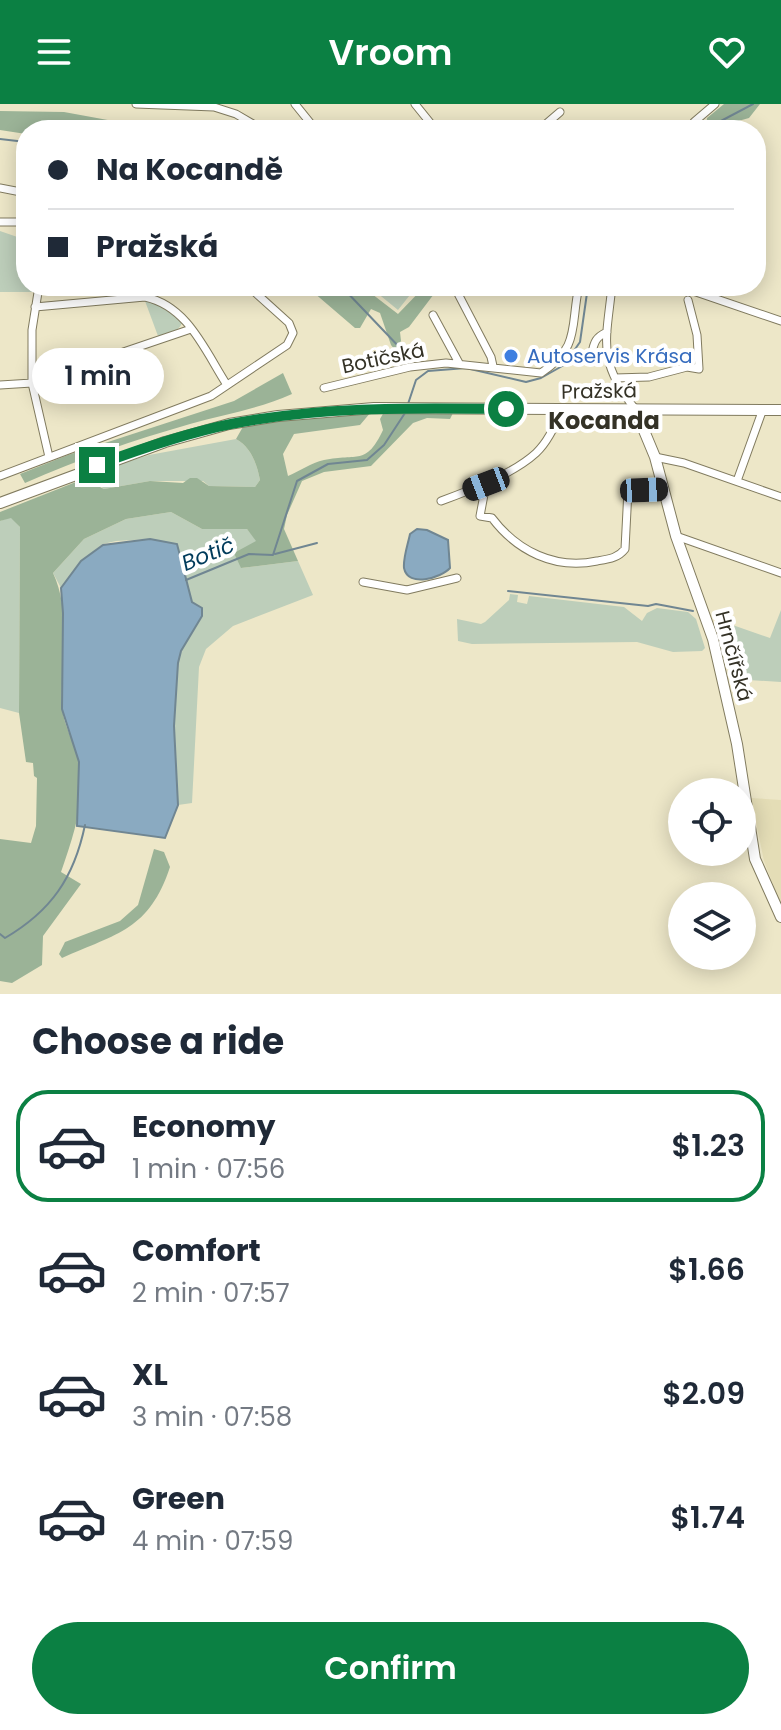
<!DOCTYPE html>
<meta charset="utf-8">
<style>
:root{--surface:#fff;--page:#f2f2f3;--text:#1f2937;--muted:#747a83;--line:#e0e1e3;--accent:#0b8043}
body{margin:0;font-family:Poppins,sans-serif;background:var(--page);color:var(--text);height:100vh;display:flex;flex-direction:column;font-size:30px;white-space:nowrap}
*{box-sizing:border-box;margin:0}
p{font-size:26px;color:var(--muted)}
.icon{flex:none;width:44px;height:44px;fill:none;stroke:currentColor;stroke-width:2;stroke-linecap:round;stroke-linejoin:round}
.map{position:relative;height:890px;overflow:hidden}
.panel{display:flex;flex-direction:column;background:var(--surface);flex:1}
.panel>*{flex:none}
.hud{position:absolute;left:16px;top:16px;width:750px;height:176px;border-radius:32px;box-shadow:0 4px 20px #0003;display:grid;align-content:center;height:176px;padding:0 32px;background:var(--surface)}
.fabs{position:absolute;left:668px;top:674px;display:grid;gap:16px}
.fabs a{display:grid;place-items:center;width:88px;height:88px;border-radius:50%;background:var(--surface);box-shadow:0 4px 20px #0003;font-size:40px}
.end{position:absolute;width:36px;height:36px;margin:-18px;border:10px solid #0b8043;background:#fff;box-shadow:0 0 0 4px #fff}
.from{border-radius:50%}
.bubble{position:absolute;height:56px;border-radius:28px;background:var(--surface);box-shadow:0 4px 20px #0003;font-size:26px;font-weight:600;line-height:56px;text-align:center}
.car{position:absolute;width:24px;height:48px;margin:-24px -12px;border-radius:10px;box-shadow:0 0 6px 2px #0007;background:linear-gradient(#222 24%,#8ab4d8 0 40%,#222 0 76%,#8ab4d8 0 86%,#222 0)}
.hud b{display:flex;align-items:center;gap:28px;height:76px;font-size:30px}
.hud b+b{border-top:2px solid var(--line)}
.hud i{width:20px;height:20px;background:var(--text)}
ul{padding:0;list-style:none}
li{display:flex;align-items:center;gap:24px;height:112px;margin:0 16px 12px;padding:0 16px;border:4px solid transparent;border-radius:32px}
li div{flex:1}
li b{display:block;font-size:30px}
li em{font-style:normal;font-weight:600}
li.current{border-color:var(--accent)}
li>.icon{width:72px;height:72px;stroke-width:1.5}
h2{padding:0 32px;font-size:36px;line-height:96px}
.button{display:flex;gap:16px;margin-top:auto;padding:16px 32px}
.button a{flex:1;height:92px;border-radius:48px;background:var(--accent);color:#fff;font-size:32px;font-weight:600;line-height:92px;text-align:center}
header{display:flex;justify-content:space-between;align-items:center;height:104px;padding:0 32px;background:var(--accent);color:#fff;font-size:36px;font-weight:600}
.map>svg:first-child{display:block}
</style>
<header><svg class="icon" aria-label="menu" viewBox="0 0 24 24"><path d="M4 6h16M4 12h16M4 18h16"/></svg>Vroom<svg class="icon" aria-label="heart" viewBox="0 0 24 24"><path d="M12 20l-8-8c-3-5 5-10 8-4 3-6 11-1 8 4z"/></svg></header>
<div class="map">
<svg width="781" height="890" viewBox="0 0 781 890">
<rect width="100%" height="100%" fill="#ede7c8"/>
<path fill="#e4ddb6" d="M751,694l30,2v105l-17,-44z"/>
<path fill="#bdceba" d="M0,127l26,9v46h8l-1,6h-33z
M381,182h36l-19,24 -22,-18z
M145,197l22,6 15,14c-1,11 -14,12 -24,15z
M236,335c15,8 21,25 24,41l-5,7 -46,-1 -6,-5h-53l-46,8 -12,-10 -1,-6 58,-18z
M171,408l31,17h45l10,12 -16,27 57,-7 15,34 -80,31 -27,23 -7,18 -7,136 -14,2c-2,-42 -11,-111 2,-150 5,-14 15,-27 22,-39l-10,-14 -11,-41 -31,-22 -34,2 -13,3 -22,17 -20,27 -8,-15 31,-34 42,-20z
M11,413l9,10 -1,186 -19,-5v-187z
M510,490l8,1 -1,7 10,2 2,-8 95,11 18,14 5,-8 10,-5 31,4 8,7 9,29 -3,3 -29,1 -36,-10 -165,2 -14,-3 -1,-22 24,5 4,-2 24,-22z
M781,506v72l-49,-3 -15,-49 1,-5 6,-3 46,16z"/>
<path fill="#9bb397" d="M724,0h36l-11,14 -43,12 1,-12z
M0,7l64,1 71,13 79,5 40,-2 3,2h-231v4l-26,-4z
M306,182h73l-7,8 26,20 27,-28h15l-31,41 -9,5 1,9 -6,9 -4,-5 -11,-32 -9,-4 -11,19h-5z
M283,269l9,21c-33,15 -67,20 -102,30 -56,16 -111,35 -165,59l-5,-9 48,-19 166,-54z
M371,308l-11,13 -66,9 -11,20 5,22c12,-5 23,-13 36,-16 34,-7 42,6 59,-30l-3,-11 4,-7 69,1 -3,6 -23,-1 -14,5 -42,43 -47,6 -22,9 -15,34 -3,14 14,32 -57,7 -7,-15 22,-12 -9,-12h-45l-31,-17 -45,7 -42,20 -31,34c19,40 7,89 9,133 1,20 14,38 17,58 7,37 -6,73 -18,108l20,12 -38,52 -1,29 -30,18 -12,-2v-142l31,4 5,-17 1,-48 -3,-2 -1,-13 -7,-1 -7,-49 1,-186 -9,-9 -11,3v-9l91,-36 5,9 8,4 46,-8 33,2 7,-5h7l12,8 46,1 5,-7c-3,-16 -9,-33 -24,-41l8,-14 54,-8z
M154,745l10,3 6,15c-21,63 -52,66 -108,91l-3,-4 6,-12 55,-21 18,-16z"/>
<path fill="#8aaac1" stroke="#708692" stroke-width="2" d="M417,425l10,1 21,10 2,28c-9,10 -42,20 -46,0 -1,-10 4,-24 6,-34z
M150,435l27,5 15,58 10,6v8l-21,35 -3,12 -4,63 4,79 -13,33 -88,-12 2,-64 -17,-53 1,-96 -2,-25 20,-27 22,-16z"/>
<g fill="none" stroke-linecap="round" stroke-linejoin="round">
<path stroke="#708692" stroke-width="2" d="M692,25l27,-7 34,-18
M0,35l26,3
M341,182l62,65
M408,300l8,-24 12,-9 38,-3 60,14 15,-4 23,-13 16,-23 8,-56
M275,450l42,-11
M186,476l63,-26 24,1 24,-74 31,-17 39,-4 17,-15 21,-32
M508,487l140,15 8,-2 37,7
M0,830l5,4c46,-27 69,-60 80,-113"/>
<g stroke="#817b5f" stroke-width="9">
<path id="street" d="M136,0l78,3 22,7 27,16
M295,0l21,26
M415,0l21,26
M539,26l21,-18
M689,26l5,-8 21,-18
M0,84l26,5
M0,118h26
M39,182l-7,44v53l17,74
M454,182l37,71 2,9
M612,182c-6,56 -15,75 23,123
M693,187l88,30
M35,203l110,-10c43,9 60,54 82,88
M433,211l26,48
M606,250l-14,-1c2,-11 4,-16 15,-21
M615,274l34,-1 38,-10 12,2 -2,-34 -9,-35
M0,281l32,-2 159,-54
M324,284l86,-21 36,-4 95,10c40,-26 29,-47 38,-87
M655,353l29,6 97,34
M0,372l211,-80 76,-51 6,-12 -4,-10 -41,-37
M737,377l26,-72
M486,380l-6,32 12,2c25,33 63,52 105,43 12,-2 21,-3 28,-12l3,-59 36,-1
M441,397c30,-11 72,-27 95,-48 12,-11 19,-28 26,-43
M676,432l105,37
M363,478l44,8 50,-12"/>
</g>
<g stroke="#817b5f" stroke-width="12">
<path id="secondary" d="M635,305l20,48 21,79 37,103 24,105 18,115 26,58
M0,399l165,-61 64,-18 49,-8 96,-8 407,2"/>
</g>
<use href="#street" stroke="#fff" stroke-width="7"/>
<use href="#secondary" stroke="#fff" stroke-width="10"/>
</g>
<g fill="none" stroke-linecap="round" stroke-linejoin="round">
<path stroke="#0b8043" stroke-width="10" d="M97,361c43,-16 89,-32 134,-41 91,-18 183,-16 275,-15"/>
</g>
<circle fill="#3f7fe0" stroke="#fff" stroke-width="3" cx="511" cy="252" r="8"/>
<g text-anchor="middle" dominant-baseline="central" stroke-width="8" stroke-linejoin="round" paint-order="stroke">
<g font-size="20" fill="#366cbe" stroke="#fff" text-anchor="start">
<text x="527" y="252">Autoservis Krása</text>
</g>
<g font-size="20" fill="#343226" stroke="#fff">
<text transform="translate(383 254) rotate(-12)">Botičská</text>
<text transform="translate(599 287) rotate(-1)">Pražská</text>
<text transform="translate(734 552) rotate(75)">Hrnčířská</text>
</g>
<g font-size="22" font-style="italic" fill="#003b5b" stroke="#fff">
<text transform="translate(208 450) rotate(-22)">Botič</text>
</g>
<g font-size="24" font-weight="bold" fill="#343226" stroke="#fff">
<text x="604" y="316">Kocanda</text>
</g>
</g>
</svg>
<div class="fabs">
<a><svg class="icon" aria-label="locate" viewBox="0 0 24 24"><circle cx="12" cy="12" r="6"/><path d="M12 2v4M12 18v4M2 12h4M18 12h4"/></svg></a>
<a><svg class="icon" aria-label="layers" viewBox="0 0 24 24"><path d="M12 4l9 5-9 5-9-5zM3 14l9 5 9-5"/></svg></a>
</div>
<i class="end from" style="left:506px;top:305px"></i>
<i class="end" style="left:97px;top:361px"></i>
<div class="bubble" style="left:32px;top:244px;width:132px">1 min</div>
<i class="car" style="left:486px;top:380px;rotate:249deg"></i>
<i class="car" style="left:644px;top:386px;rotate:88deg"></i>
<div class="hud">
<b><i class="from"></i>Na Kocandě</b>
<b><i></i>Pražská</b>
</div>
</div>
<section class="panel">
<h2>Choose a ride</h2>
<ul>
<li class="current"><svg class="icon" aria-label="car" viewBox="0 0 24 24"><path d="M5 17H2v-5l4-1 3-4h7l3 4 3 1v5h-3M9 17h6M6 11h13"/><circle cx="7" cy="17" r="2"/><circle cx="17" cy="17" r="2"/></svg><div><b>Economy</b><p>1 min · 07:56</p></div><em>$1.23</em></li>
<li><svg class="icon" aria-label="car" viewBox="0 0 24 24"><path d="M5 17H2v-5l4-1 3-4h7l3 4 3 1v5h-3M9 17h6M6 11h13"/><circle cx="7" cy="17" r="2"/><circle cx="17" cy="17" r="2"/></svg><div><b>Comfort</b><p>2 min · 07:57</p></div><em>$1.66</em></li>
<li><svg class="icon" aria-label="car" viewBox="0 0 24 24"><path d="M5 17H2v-5l4-1 3-4h7l3 4 3 1v5h-3M9 17h6M6 11h13"/><circle cx="7" cy="17" r="2"/><circle cx="17" cy="17" r="2"/></svg><div><b>XL</b><p>3 min · 07:58</p></div><em>$2.09</em></li>
<li><svg class="icon" aria-label="car" viewBox="0 0 24 24"><path d="M5 17H2v-5l4-1 3-4h7l3 4 3 1v5h-3M9 17h6M6 11h13"/><circle cx="7" cy="17" r="2"/><circle cx="17" cy="17" r="2"/></svg><div><b>Green</b><p>4 min · 07:59</p></div><em>$1.74</em></li>
</ul>
<div class="button"><a>Confirm</a></div>
</section>
